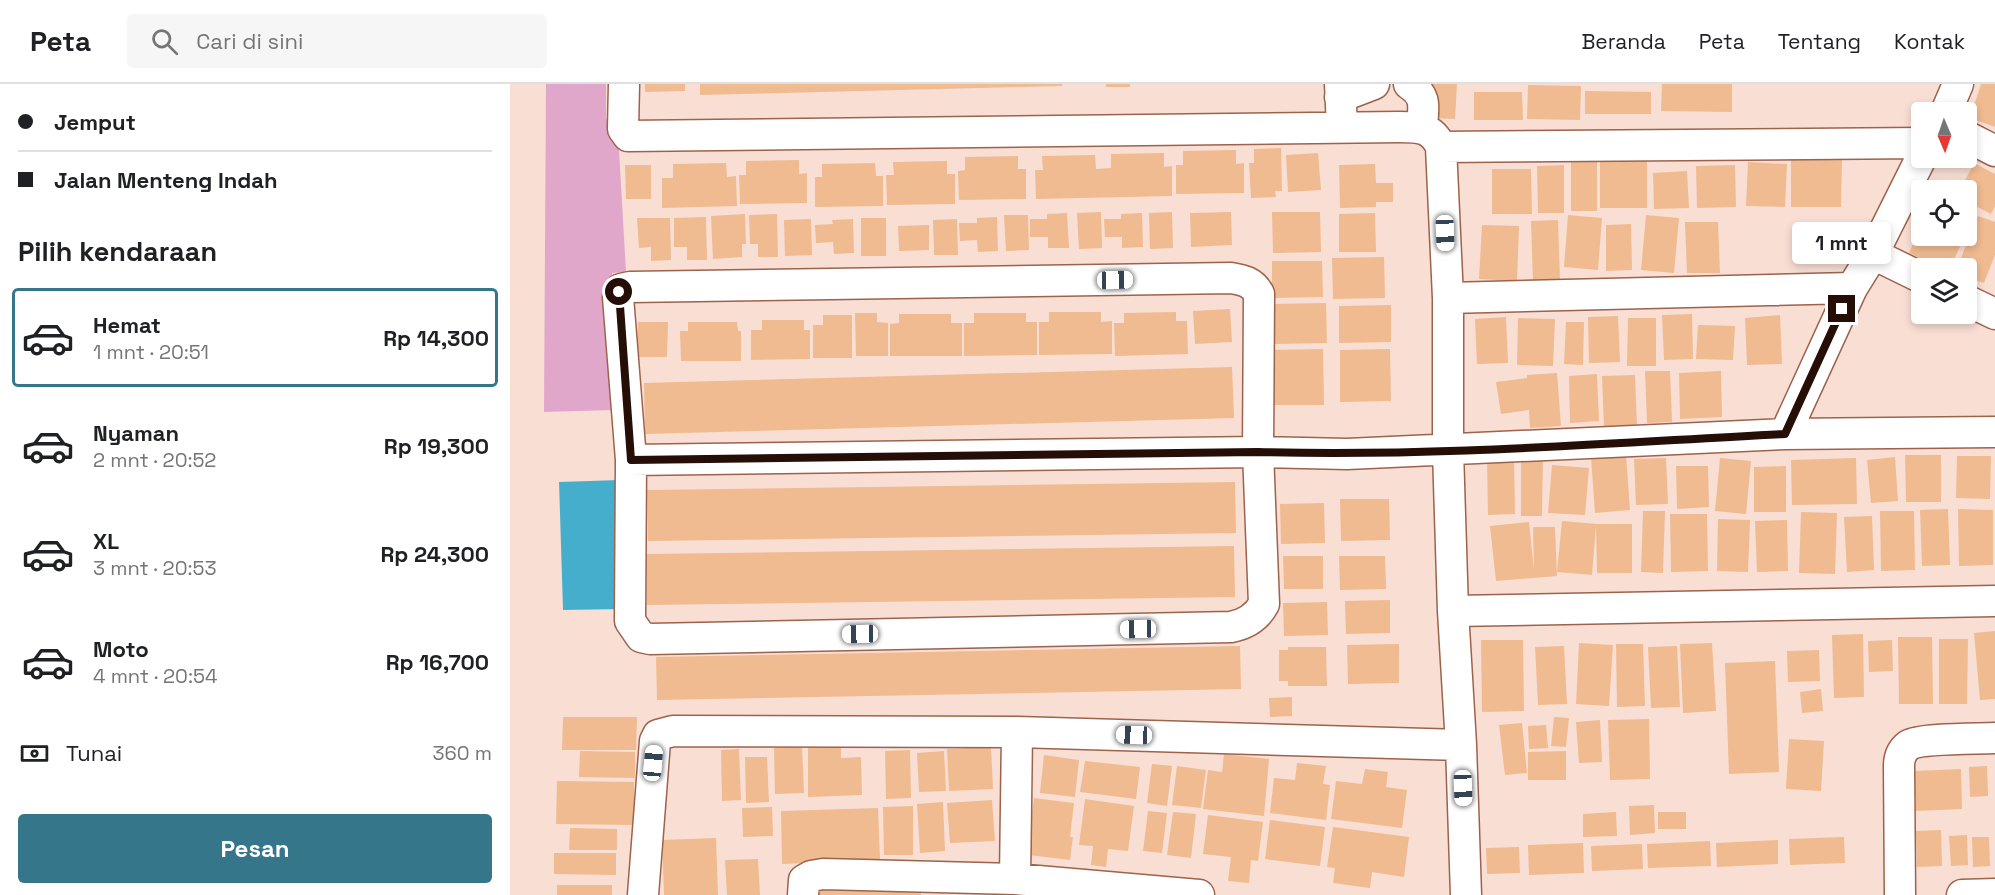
<!DOCTYPE html>
<html lang="id">
<meta charset="utf-8">
<style>
:root{--surface:#fff;--page:#f6f6f6;--text:#202124;--muted:#757577;--line:#e0e0e0;--accent:#36768a}
body{margin:0;font-family:"Space Grotesk",sans-serif;background:var(--page);color:var(--text);height:100vh;display:flex;flex-direction:column;font-size:22px;white-space:nowrap}
*{box-sizing:border-box;margin:0}
p{font-size:20px;color:var(--muted)}
.icon{flex:none;width:33px;height:33px;fill:none;stroke:currentColor;stroke-width:2;stroke-linecap:round;stroke-linejoin:round}
.map{position:relative;flex:1;overflow:hidden}
.sheet{display:flex;flex-direction:column;background:var(--surface);width:510px}
.sheet>*{flex:none}
.top-card{display:grid;align-content:center;height:132px;padding:0 18px;background:var(--surface)}
.needle{width:39px;rotate:178deg}
.tools{position:absolute;left:1401px;top:18px;display:grid;gap:12px}
.tools a{display:grid;place-items:center;width:66px;height:66px;border-radius:6px;background:var(--surface);box-shadow:0 3px 9px #0003;font-size:30px}
.end{position:absolute;width:27px;height:27px;margin:-14px;border:8px solid #240e06;background:#fff;box-shadow:0 0 0 3px #fff}
.from{border-radius:50%}
.bubble{position:absolute;height:42px;border-radius:6px;background:var(--surface);box-shadow:0 3px 9px #0003;font-size:20px;font-weight:600;line-height:42px;text-align:center}
.car{position:absolute;width:18px;height:36px;margin:-18px -9px;border-radius:8px;box-shadow:0 0 4px 2px #0007;background:linear-gradient(#fff 24%,#345 0 40%,#fff 0 76%,#345 0 86%,#fff 0)}
.top-card b{display:flex;align-items:center;gap:21px;height:57px;font-size:22px}
.top-card b+b{border-top:2px solid var(--line)}
.top-card i{width:15px;height:15px;background:var(--text)}
ul{padding:0;list-style:none}
li{display:flex;align-items:center;gap:18px;height:99px;margin:0 12px 9px;padding:0 6px;border:3px solid transparent;border-radius:6px}
li div{flex:1}
li b{display:block;font-size:22px}
li em{font-style:normal;font-weight:600}
li.selected{border-color:var(--accent)}
li>.icon{width:54px;height:54px;stroke-width:1.5}
h2{padding:0 18px;font-size:27px;line-height:72px}
.pay{display:flex;align-items:center;gap:15px;height:66px;padding:0 18px;font-size:22px}
.pay p{margin-inline-start:auto}
.action{display:flex;gap:12px;margin-top:auto;padding:12px 18px}
.action a{flex:1;height:69px;border-radius:6px;background:var(--accent);color:#fff;font-size:24px;font-weight:600;line-height:69px;text-align:center}
header{display:flex;align-items:center;gap:36px;box-sizing:border-box;height:84px;padding:0 30px;background:var(--surface);border-bottom:2px solid var(--line)}
header strong{font-size:28px}
nav{display:flex;gap:33px;margin-inline-start:auto;font-size:21px}
.search{width:420px;height:54px;background:var(--page);display:flex;align-items:center;gap:15px;box-sizing:border-box;padding:0 21px;border-radius:6px;color:var(--muted);font-size:22px}
main{display:flex;flex:1;min-height:0}
.map>svg:first-child{display:block}
</style>
<header>
<strong>Peta</strong>
<div class="search"><svg class="icon" aria-label="search" viewBox="0 0 24 24"><circle cx="10" cy="10" r="6"/><path d="M15 15l6 6"/></svg>Cari di sini</div>
<nav><a>Beranda</a><a>Peta</a><a>Tentang</a><a>Kontak</a></nav>
</header>
<main>
<section class="sheet">
<div class="top-card">
<b><i class="from"></i>Jemput</b>
<b><i></i>Jalan Menteng Indah</b>
</div>
<h2>Pilih kendaraan</h2>
<ul>
<li class="selected"><svg class="icon" aria-label="car" viewBox="0 0 24 24"><path d="M5 17H2v-5l4-1 3-4h7l3 4 3 1v5h-3M9 17h6M6 11h13"/><circle cx="7" cy="17" r="2"/><circle cx="17" cy="17" r="2"/></svg><div><b>Hemat</b><p>1 mnt · 20:51</p></div><em>Rp 14,300</em></li>
<li><svg class="icon" aria-label="car" viewBox="0 0 24 24"><path d="M5 17H2v-5l4-1 3-4h7l3 4 3 1v5h-3M9 17h6M6 11h13"/><circle cx="7" cy="17" r="2"/><circle cx="17" cy="17" r="2"/></svg><div><b>Nyaman</b><p>2 mnt · 20:52</p></div><em>Rp 19,300</em></li>
<li><svg class="icon" aria-label="car" viewBox="0 0 24 24"><path d="M5 17H2v-5l4-1 3-4h7l3 4 3 1v5h-3M9 17h6M6 11h13"/><circle cx="7" cy="17" r="2"/><circle cx="17" cy="17" r="2"/></svg><div><b>XL</b><p>3 mnt · 20:53</p></div><em>Rp 24,300</em></li>
<li><svg class="icon" aria-label="car" viewBox="0 0 24 24"><path d="M5 17H2v-5l4-1 3-4h7l3 4 3 1v5h-3M9 17h6M6 11h13"/><circle cx="7" cy="17" r="2"/><circle cx="17" cy="17" r="2"/></svg><div><b>Moto</b><p>4 mnt · 20:54</p></div><em>Rp 16,700</em></li>
</ul>
<div class="pay"><svg class="icon" aria-label="cash" viewBox="0 0 24 24"><path d="M3 7h18v10H3z"/><circle cx="12" cy="12" r="2"/></svg>Tunai<p>360 m</p></div>
<div class="action"><a>Pesan</a></div>
</section>
<div class="map">
<svg width="1485" height="811" viewBox="0 0 1485 811">
<rect width="100%" height="100%" fill="#f9ded4"/>
<path fill="#e0a7cb" d="M36,0h60v34l13,32 7,122 -14,1 2,137 -70,2z"/>
<path fill="#46aecd" d="M110,396l3,129 -60,1 -4,-128z"/>
<path fill="#f0bb90" d="M135,0h40v7l-40,1z
M190,0h362v2l-362,9z
M596,0h24v3h-24z
M917,0h30l-2,35 -30,-1z
M1152,0h70v28l-71,-1z
M1471,0h14v43l-25,-9z
M1018,1l53,1 -1,34 -53,-1z
M1075,7l66,1v22h-66z
M964,8h48l1,28h-49z
M771,64l1,43h-7l1,6 -25,1 -2,-35h5v-14z
M726,66v14l8,-1v30l-68,1v-29h7v-14z
M654,69v14l8,-1v30l-136,3 -1,-29h8l-1,-14 53,-1 1,14 15,-1v-14z
M808,69l3,37 -33,2 -2,-37z
M508,72v13h8v30l-67,1 -1,-29 7,-1v-13z
M289,76v14l8,-1v30l-67,1 -1,-29h7v-14z
M1090,76h47v48h-47z
M1281,76h51l-1,47h-50z
M437,77v13h8v30l-68,1 -1,-30h8l-1,-13z
M1061,78h26v49h-26z
M1238,78l39,2 -2,43 -39,-1z
M216,79l1,14 9,-1 1,30 -75,2v-30h11v-14z
M365,79l1,13h7v30l-68,1v-30h7v-13z
M1464,79l21,11v32l-4,8 -25,-13v-11h-6z
M865,80l1,19h17v19h-17v5l-36,1 -1,-43z
M115,81h26v34h-25z
M1054,81v48h-26l-1,-47z
M1225,81l1,42 -39,1 -1,-42z
M982,85h39l1,45h-40z
M1177,87l2,37 -35,1 -1,-36z
M591,128l1,36 -23,1 -2,-36z
M662,128l1,36 -23,1 -1,-36z
M721,128l1,33 -41,2 -1,-34z
M762,128h48l1,40 -48,1z
M557,129l2,35h-21v-11h-18v-18h17v-5z
M632,129l1,34 -21,1v-11h-17l-1,-18h17v-5z
M865,129l1,39h-37v-38z
M235,130l1,30h-4v13l-29,2 -2,-43z
M267,130l1,43h-20v-13h-8l-1,-29z
M494,131h24l1,35 -23,1z
M1058,131l34,3 -4,52 -34,-3z
M1136,131l33,3 -5,55 -33,-3z
M1468,132l17,6v33l-11,28 -18,-6v-9h-9z
M196,133l1,43h-20v-13h-13v-29z
M487,133l1,34 -20,1 -1,-12 -17,1 -1,-18h18v-5z
M127,134h33l1,42 -20,1v-14l-12,1z
M351,134h25v38h-25z
M301,135l1,36 -27,1 -1,-36z
M343,135l1,34 -20,1 -1,-12 -17,1 -1,-18 18,-1 -1,-4z
M447,135l1,36h-24l-1,-35z
M1048,136l2,60 -27,1 -2,-60z
M1175,138h33l2,51h-33z
M1121,140l1,46 -26,1v-46z
M1412,140v12h43l-15,32h-7l-34,-15z
M419,141v25l-30,1 -1,-25z
M972,141l37,1 -2,55 -38,-2z
M874,173l1,41 -52,1 -1,-41z
M762,177h50l1,36 -51,1z
M816,219l1,40 -53,1 -1,-40z
M881,221v37l-52,1v-37z
M720,225l2,33 -37,2 -2,-33z
M539,228h52v10l11,-1v33l-73,1v-33h10z
M666,228v9h11l1,33 -73,2 -1,-33h10v-10z
M345,229h22v9l11,1v33h-32z
M464,229h52v9h11v33l-73,1v-33h10z
M389,230h52v9h11v33h-72v-32l9,-1z
M1182,230l1,45 -29,1 -2,-45z
M313,231h29v43h-39v-33h10z
M1270,231l2,49 -35,1 -2,-47z
M1108,232l2,46 -31,1 -1,-46z
M996,233l2,46 -31,1 -2,-45z
M1008,234l37,1 -2,47 -36,-1z
M1118,234h28v48h-29z
M252,236h42v10h6v29l-59,1v-30h11z
M128,238h30l-1,35h-30z
M178,238h49l1,9h3v30h-60l-1,-30h8z
M1056,238h18l-1,43 -19,-1z
M1188,241l37,1 -2,34 -37,-1z
M813,265l1,56h-52l-1,-55z
M880,265l1,52 -51,1v-52z
M722,283l2,51 -589,16 -1,-51z
M1135,287h25l2,51 -25,1z
M1211,287l1,46 -42,2 -1,-46z
M1047,289l4,53 -31,2 -1,-18 -28,4 -5,-32 31,-4v-3z
M1087,290l2,47 -29,2 -1,-47z
M1125,291l2,52 -33,1 -2,-52z
M1116,371l4,55 -35,3 -4,-56z
M1395,371h36v47h-35z
M1011,372h22l-1,60h-21z
M1447,372h34l-1,43 -34,-1z
M1004,373l1,57 -27,1 -1,-57z
M1385,373l3,44 -27,2 -4,-43z
M1156,374l2,46 -32,1 -2,-46z
M1210,374l31,3 -5,53 -31,-3z
M1346,374l1,46 -65,1 -1,-45z
M1042,381l37,3 -4,47 -37,-2z
M1166,382h32l1,41 -32,2z
M1276,382v46h-32v-45z
M725,398l1,51 -588,8 -1,-51z
M830,415h49l1,41 -49,1z
M814,419l1,40 -44,1 -1,-40z
M1438,425l2,56 -28,1 -2,-56z
M1448,425l35,1v55l-34,1z
M1133,427h22l-2,62 -22,-1z
M1370,427h34l1,59 -34,1z
M1291,428l36,1 -2,61 -36,-1z
M1160,430h37l1,57 -37,1z
M1362,432l2,54 -27,2 -3,-55z
M1208,435l32,1 -2,52 -31,-1z
M1277,436l1,51 -31,1 -2,-51z
M1052,437l35,3h35v49h-35l-1,-47 -4,49 -35,-3z
M1019,438l5,49 -1,-44h22l2,49 -61,5 -6,-55z
M724,462l1,51 -588,8 -1,-51z
M773,472h40v33h-39z
M829,472h46l1,33 -46,1z
M880,516v33l-44,1 -1,-33z
M817,518l1,33 -44,1 -1,-33z
M1485,547v68l-15,1 -6,-67z
M1353,550l1,63 -30,1 -2,-63z
M1388,553h34l1,67h-34z
M1429,555h29l-1,65h-28z
M971,556h42l1,71 -42,1z
M1382,556l1,31 -24,1 -1,-31z
M1069,559l34,2 -4,61 -33,-2z
M1202,559l4,68 -33,2 -3,-69z
M889,560v39l-51,1 -1,-39z
M1106,560h27l2,62 -28,1z
M730,562l1,43 -584,11 -1,-43z
M1054,562l3,58 -29,1 -3,-58z
M1167,562l3,61 -29,1 -3,-61z
M778,563h38l1,39h-39v-5h-9v-31h9z
M1309,566l1,31 -32,1 -1,-31z
M1265,577l4,111 -50,2 -4,-111z
M1311,605l2,22 -21,2 -2,-21z
M782,613v19l-22,1 -1,-19z
M53,633h74l-1,33h-74z
M1044,633l15,1 -3,29 -15,-1z
M1139,635l1,60 -40,1 -2,-60z
M1090,636l2,42 -23,1 -3,-41z
M1012,639l5,50 -22,2 -6,-50z
M1036,641l2,23 -19,1 -1,-23z
M331,655v19l20,-1 1,38 -54,2v-57z
M1279,655l35,2 -3,50 -35,-2z
M292,663l2,46 -29,1 -1,-46z
M481,663l2,42 -44,2 -2,-42z
M229,665l2,51 -19,1 -1,-51z
M400,666l1,48 -25,1 -1,-48z
M70,667l55,1v26l-56,-1z
M434,667l2,40 -27,1 -2,-39z
M1056,667v29h-38v-28z
M714,670l45,5 -5,57 -61,-7 5,-39 14,2z
M534,671l35,5 -4,37 -35,-4z
M235,673h22l2,45 -23,1z
M575,677l55,6 -4,32 -56,-7z
M787,679l29,3 -3,18 7,1 -4,35 -56,-7 4,-35 21,2z
M642,680l20,2 -5,40 -20,-3z
M667,682l29,4 -5,38 -29,-3z
M1477,682l1,30 -18,1 -1,-30z
M855,685l23,3 -2,15 21,3 -5,38 -71,-9 5,-38 26,3z
M1451,685l1,40 -46,2 -2,-40z
M47,697l77,1v43l-78,-1z
M524,714l40,5 -4,34h3l-3,23 -49,-6 8,-22z
M575,715l49,7 -6,45 -20,-2 -2,18 -15,-2 2,-19 -14,-1z
M482,716l3,41 -45,2 -3,-40z
M433,718l2,49 -25,2 -3,-49z
M1144,721l1,28 -25,2 -1,-29z
M403,722v49h-29l-1,-48z
M262,723l1,29 -30,1 -1,-29z
M368,724l2,52 -98,4 -1,-53z
M638,727l19,2 -5,40 -19,-2z
M663,728l23,2 -5,44 -24,-3z
M1106,728l1,24 -34,1v-23z
M1148,728h28v17h-28z
M698,731l55,7 -5,39 -7,-1 -2,23 -21,-2 3,-24 -28,-3z
M760,736l55,7 -5,39 -55,-7z
M823,743l76,10 -5,40 -32,-5 -2,16 -37,-5 2,-15 -8,-1z
M60,744l47,1v21h-48z
M1431,746l1,36 -25,1 -1,-36z
M1457,751l1,30 -17,1 -2,-30z
M1334,753l1,26 -55,2 -1,-26z
M1462,753h17l1,29 -17,1z
M206,754l2,57h-54l-2,-55z
M1268,756v24l-61,3 -1,-24z
M1200,757l1,25 -63,2 -1,-24z
M1073,759l1,30 -55,2 -1,-30z
M1132,760l1,25 -51,2 -1,-25z
M1009,763l1,26 -33,1 -1,-26z
M44,769h62v22l-62,-1z
M248,775l2,36h-33l-2,-35z
M308,793l102,2 1,16h-102z
M47,801h55v10h-55z"/>
<g fill="none" stroke-linecap="round" stroke-linejoin="round">
<g stroke="#9d624c" stroke-width="33">
<path id="street" d="M114,0l-1,45 5,7 772,-9c19,0 32,0 41,20l7,151v153l5,160 8,134 5,150
M830,0l2,43
M899,0c19,13 14,23 13,43
M830,13l34,-13
M1436,28l12,-28
M1456,52l29,15
M931,63l481,-4
M1363,170l49,24
M721,194c12,2 22,4 28,16l-1,158 6,152c-7,13 -18,20 -33,23l-581,12 -9,-2 -11,-16 1,-161 -13,-163 3,-8 9,-2z
M938,214l404,-10
M1456,216l29,14
M1275,350l67,-146 21,-34 49,-98
M121,376l627,-8 89,2 438,-20 210,-2
M943,527l542,-10
M505,795l2,-147
M133,811l12,-154 3,-6 15,-4 344,1 444,13
M293,811l1,-15 7,-4 12,-2 192,5 184,16
M1390,811l-1,-129c0,-8 3,-16 10,-21 12,-7 69,-6 86,-7
M1452,811l33,-1"/>
</g>
<use href="#street" stroke="#fff" stroke-width="30"/>
</g>
<g fill="none" stroke-linecap="round" stroke-linejoin="round">
<path stroke="#240e06" stroke-width="8" d="M109,208l12,168 627,-8c176,5 351,-9 527,-18l57,-125"/>
</g>
</svg>
<div class="tools">
<a><svg class="needle" viewBox="-14 -14 28 28"><path d="M0-13l5 13h-10z" fill="#e53935"/><path d="M0 13l5-13h-10z" fill="#757577"/></svg></a>
<a><svg class="icon" aria-label="locate" viewBox="0 0 24 24"><circle cx="12" cy="12" r="6"/><path d="M12 2v4M12 18v4M2 12h4M18 12h4"/></svg></a>
<a><svg class="icon" aria-label="layers" viewBox="0 0 24 24"><path d="M12 4l9 5-9 5-9-5zM3 14l9 5 9-5"/></svg></a>
</div>
<i class="end from" style="left:109px;top:208px"></i>
<i class="end" style="left:1332px;top:225px"></i>
<div class="bubble" style="left:1282px;top:138px;width:99px">1 mnt</div>
<i class="car" style="left:935px;top:149px;rotate:178deg"></i>
<i class="car" style="left:605px;top:196px;rotate:89deg"></i>
<i class="car" style="left:628px;top:545px;rotate:269deg"></i>
<i class="car" style="left:350px;top:550px;rotate:269deg"></i>
<i class="car" style="left:624px;top:651px;rotate:272deg"></i>
<i class="car" style="left:143px;top:679px;rotate:5deg"></i>
<i class="car" style="left:953px;top:704px;rotate:178deg"></i>
</div>
</main>
